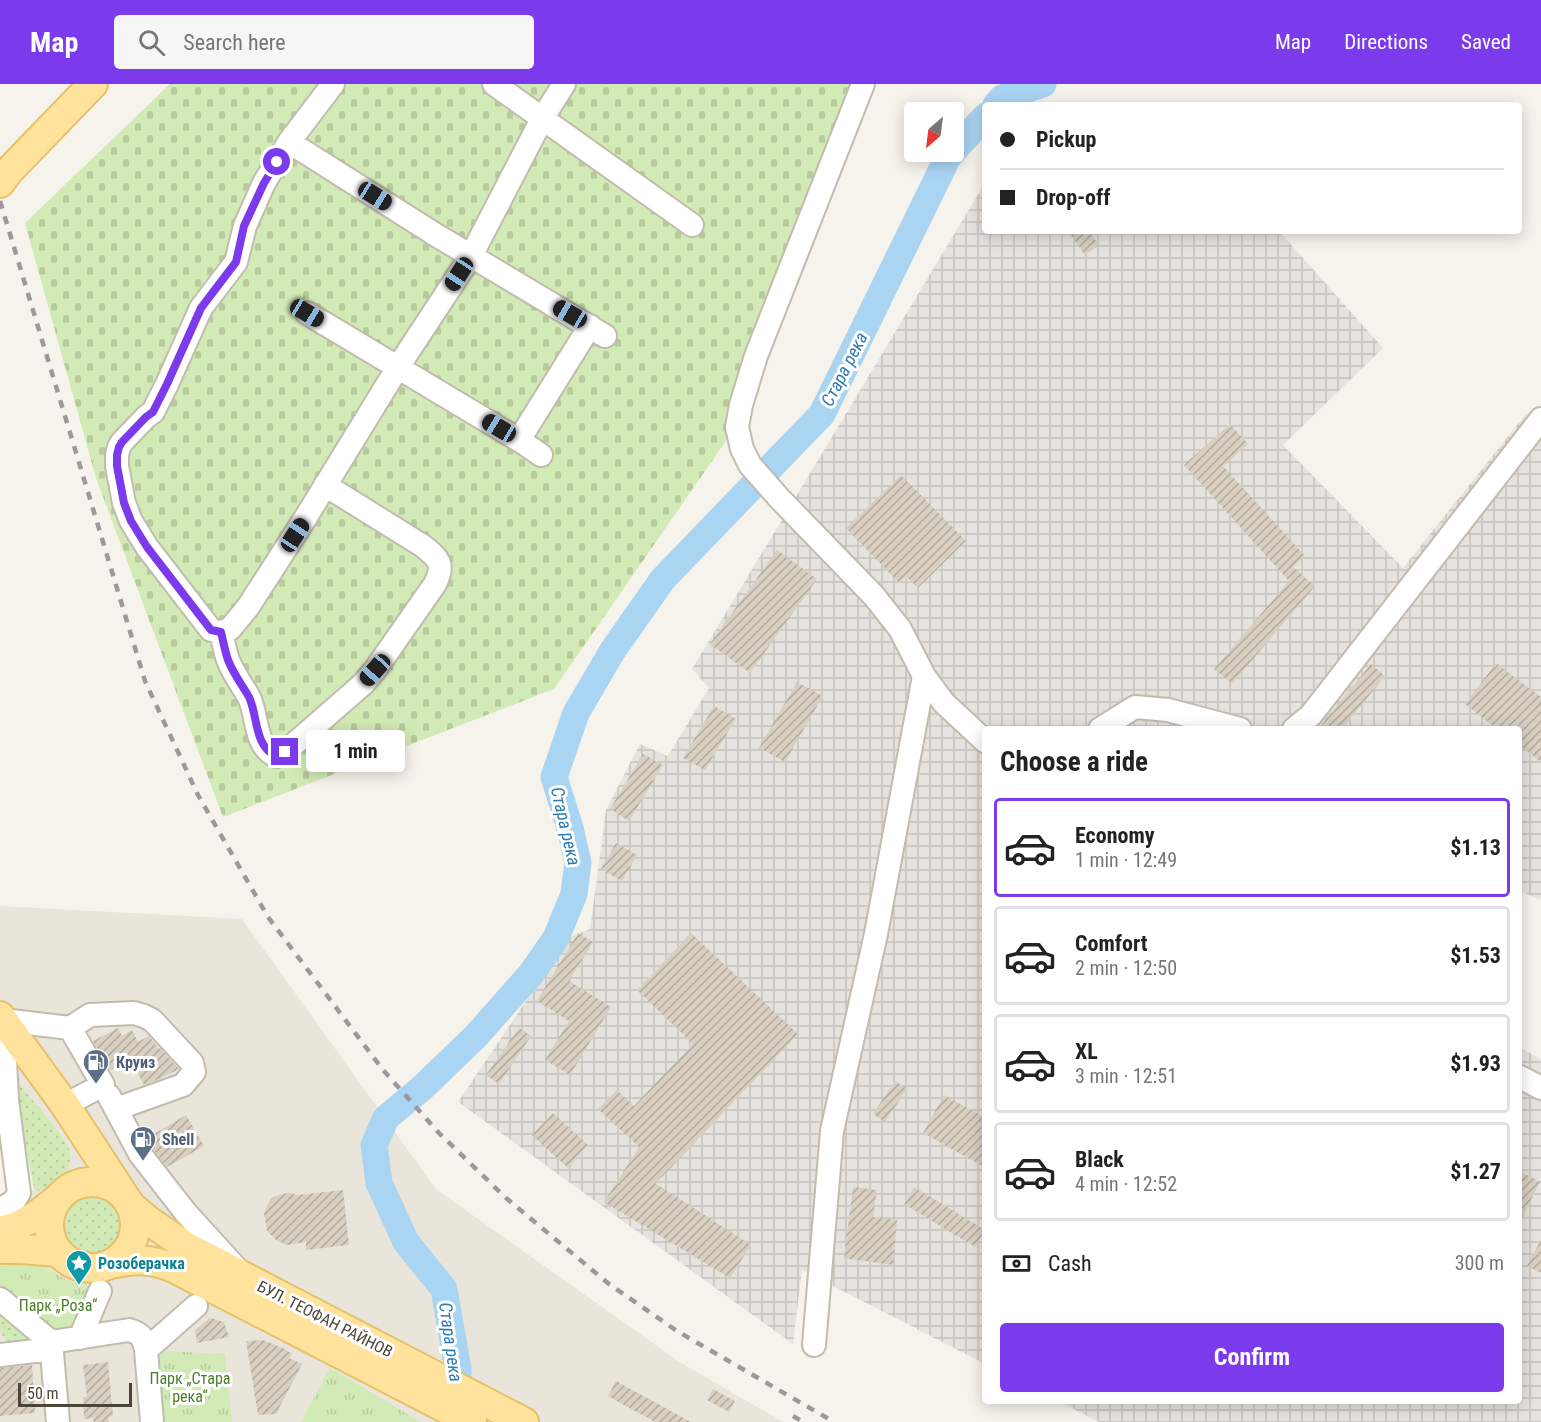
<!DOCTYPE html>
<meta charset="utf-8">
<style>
:root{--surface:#fff;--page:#f6f6f6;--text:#222;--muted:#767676;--line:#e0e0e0;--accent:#7c3aed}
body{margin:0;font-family:"Roboto Condensed",sans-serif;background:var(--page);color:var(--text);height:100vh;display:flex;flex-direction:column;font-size:22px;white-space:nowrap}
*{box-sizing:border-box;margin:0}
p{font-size:20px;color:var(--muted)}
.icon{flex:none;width:33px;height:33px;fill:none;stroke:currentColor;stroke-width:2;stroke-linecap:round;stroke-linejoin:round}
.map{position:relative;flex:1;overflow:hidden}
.panel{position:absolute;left:982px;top:642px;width:540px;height:678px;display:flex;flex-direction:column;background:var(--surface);border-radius:6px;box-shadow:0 3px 15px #0003}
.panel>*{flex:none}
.top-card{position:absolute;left:982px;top:18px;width:540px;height:132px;border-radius:6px;box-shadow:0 3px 15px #0003;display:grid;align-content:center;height:132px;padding:0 18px;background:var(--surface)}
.needle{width:39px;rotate:208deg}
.buttons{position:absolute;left:904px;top:18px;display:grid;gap:12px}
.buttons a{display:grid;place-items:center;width:60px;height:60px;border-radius:6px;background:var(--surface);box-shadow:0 3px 15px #0003;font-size:30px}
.scale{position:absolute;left:18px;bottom:15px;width:114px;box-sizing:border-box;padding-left:6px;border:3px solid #4b4439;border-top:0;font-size:16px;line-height:21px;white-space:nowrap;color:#4b4439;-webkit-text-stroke:4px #fff;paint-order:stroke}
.end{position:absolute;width:27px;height:27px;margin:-14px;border:8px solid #7c3aed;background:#fff;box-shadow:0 0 0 3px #fff}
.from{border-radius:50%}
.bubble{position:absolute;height:42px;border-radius:6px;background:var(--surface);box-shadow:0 3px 15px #0003;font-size:20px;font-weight:700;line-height:42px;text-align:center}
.car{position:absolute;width:18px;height:36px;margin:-18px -9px;border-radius:8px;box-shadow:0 0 4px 2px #0007;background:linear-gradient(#222 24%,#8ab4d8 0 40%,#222 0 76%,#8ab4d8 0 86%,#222 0)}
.top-card b{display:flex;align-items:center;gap:21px;height:57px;font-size:22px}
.top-card b+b{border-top:2px solid var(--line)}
.top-card i{width:15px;height:15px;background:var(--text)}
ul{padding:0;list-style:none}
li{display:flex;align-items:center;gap:18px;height:99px;margin:0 12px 9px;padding:0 6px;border:3px solid var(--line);border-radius:6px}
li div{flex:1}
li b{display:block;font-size:22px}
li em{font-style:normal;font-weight:700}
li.on{border-color:var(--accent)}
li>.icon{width:54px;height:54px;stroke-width:1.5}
h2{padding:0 18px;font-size:27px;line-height:72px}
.pay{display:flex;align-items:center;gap:15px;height:66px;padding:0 18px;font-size:22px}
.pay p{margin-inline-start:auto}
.cta{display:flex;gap:12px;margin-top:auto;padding:12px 18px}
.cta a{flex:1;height:69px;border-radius:6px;background:var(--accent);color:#fff;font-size:24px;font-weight:700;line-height:69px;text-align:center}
header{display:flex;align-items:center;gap:36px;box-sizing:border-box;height:84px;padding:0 30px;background:var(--accent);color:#fff}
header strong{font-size:28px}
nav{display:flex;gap:33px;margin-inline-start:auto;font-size:21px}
.search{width:420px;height:54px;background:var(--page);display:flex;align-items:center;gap:15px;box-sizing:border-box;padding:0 21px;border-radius:6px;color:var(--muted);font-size:22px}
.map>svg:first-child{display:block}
</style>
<header>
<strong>Map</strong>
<div class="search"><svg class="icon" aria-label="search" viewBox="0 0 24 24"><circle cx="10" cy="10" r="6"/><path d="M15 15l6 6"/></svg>Search here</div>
<nav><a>Map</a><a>Directions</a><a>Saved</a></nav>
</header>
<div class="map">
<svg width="1541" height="1338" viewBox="0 0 1541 1338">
<defs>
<pattern id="industrial-grid" width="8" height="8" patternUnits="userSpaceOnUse" patternTransform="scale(1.5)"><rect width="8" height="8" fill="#e6e2dd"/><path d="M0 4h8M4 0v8" fill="none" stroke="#c7c3be"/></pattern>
<pattern id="grass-dots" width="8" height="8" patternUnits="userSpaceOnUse" patternTransform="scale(1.5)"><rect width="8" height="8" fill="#d2eab5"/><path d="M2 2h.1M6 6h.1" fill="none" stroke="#b6ca9c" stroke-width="1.8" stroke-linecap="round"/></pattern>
<pattern id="cemetery-stones" width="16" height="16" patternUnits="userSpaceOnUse" patternTransform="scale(1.5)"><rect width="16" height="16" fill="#d2eab5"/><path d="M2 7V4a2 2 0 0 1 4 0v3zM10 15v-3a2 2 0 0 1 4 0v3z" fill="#b6ca9c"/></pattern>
<pattern id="park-tufts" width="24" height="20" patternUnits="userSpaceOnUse" patternTransform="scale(1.5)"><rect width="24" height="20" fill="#d2eab5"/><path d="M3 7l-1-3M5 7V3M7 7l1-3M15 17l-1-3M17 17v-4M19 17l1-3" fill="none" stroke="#b6ca9c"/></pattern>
<pattern id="building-hatch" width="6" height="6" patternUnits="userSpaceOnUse" patternTransform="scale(1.5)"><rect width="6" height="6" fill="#d8cfc1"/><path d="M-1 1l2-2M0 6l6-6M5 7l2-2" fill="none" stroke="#b1aa9e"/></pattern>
</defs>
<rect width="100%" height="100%" fill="#f6f3ec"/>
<path fill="#eae5da" d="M0,822l242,13 194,270 242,172 105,61h-783v-204h4l30,-29 -21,-113 -13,-24z"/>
<path fill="url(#industrial-grid)" d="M985,99l1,48h293l104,117 -100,97 120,123 123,-154 15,11v475l-21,-9v-162h-534l-1,635 -183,-94 -9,74 -335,-242 111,-165 21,-8 16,-119 34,-66 28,12 41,-68 -17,-19z
M1520,964l21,11v363h-442l-41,-21h462z"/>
<path fill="url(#grass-dots)" d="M13,992l45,55 11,17 1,12 -3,11 -5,8 -10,7 -15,5 -3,-2z
M57 1141a35 35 0 1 1 70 0a35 35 0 1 1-70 0Z
M0,1226l30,24 1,8 -23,1 -8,-12z"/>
<path fill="url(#cemetery-stones)" d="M170,0h678l4,7 -108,263 -14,81 -176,254 -331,128 -127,-339 -71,-255z"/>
<path fill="url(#park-tufts)" d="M34,1177l35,20 28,6 -26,46 -8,5 -63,-48v-24z
M146,1266l79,4 7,68h-80z
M330,1284l91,54h-120z"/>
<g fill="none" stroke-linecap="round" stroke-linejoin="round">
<path stroke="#a9d4f2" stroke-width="27" d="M996,21l6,-7 41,-14
M954,66l32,-34
M458,1325v-40l-14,-80 -38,-47 -27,-59 -5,-38 12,-27 36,-30 54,-52 55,-62 25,-36 18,-44 4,-31 -8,-35 -16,-51 22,-64 37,-63 50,-71 159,-165 126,-257 5,-5"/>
</g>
<path fill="url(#building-hatch)" d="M1068,147h21l10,14 -14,10z
M1230,340l18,20 -25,22 82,90 -12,11 22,19 -83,98 -18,-15 75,-88 -105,-116z
M901,391l65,66 -48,47 -12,-12 -7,7 -53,-55z
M777,466l40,29 -67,94 -40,-29z
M1496,579l45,34v65l-21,-16v-17h-23l-32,-25z
M1371,580l14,12 -43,53h-24z
M797,598l26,14 -38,66 -26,-14z
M714,622l22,13 -31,51 -22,-12z
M643,670l20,11 -34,56 -19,-12z
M616,759l21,12 -15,26 -21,-12z
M578,849l15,9 -24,39 42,26 -41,68 -25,-15 24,-39 -32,-20z
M691,849l107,101 -132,139 -11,10 96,62 -21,33 -126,-76 35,-55 -41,-38 19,-19 17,16 59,-62 -56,-54z
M118,944l4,8 10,-6 6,12 11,-6 10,13 1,-1 19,21 -20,10 -15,6 -13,-25 -21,10 -17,-29z
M519,944l12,8 -32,48 -13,-9z
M895,997l12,8 -22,33 -12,-8z
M944,1011l42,23v50l-63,-35z
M553,1029l35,32 -20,23 -36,-33z
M186,1031l18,31 -37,21 -16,-20 -4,-9z
M1520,1087l20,11 -20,40z
M853,1103l24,3 -4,27 24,3 -4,45 -49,-7z
M914,1103l71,43 -10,17 -71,-43z
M343,1106l6,55 -43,5v-8l-19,3 -11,-5 -9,-9 -3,-17 3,-8 5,-8 10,-4 8,-1 7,2z
M1541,1156v33l-14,-7z
M210,1234l14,4 5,15 -32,6 -2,-13z
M263,1256l22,9 7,5 -3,4 13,6 -26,50 -18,1 -12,-74z
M108,1278l5,54 -5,1 1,5h-15l-1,-4 -9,1 -1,-22h4l-4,-32z
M32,1281l3,48 -35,3v-48z
M616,1297l75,41h-36l-47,-26z
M713,1305l22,12 -6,11 -22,-12z"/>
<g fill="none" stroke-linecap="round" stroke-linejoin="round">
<g stroke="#c2bbae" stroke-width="26">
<path id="minor" d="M333,0l-44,58 -25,41 -19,43 -9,36 -35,46 -34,76 -14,28 -7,5 -24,25 -3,5 -2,8v11l7,37 7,18 16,26 64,83 10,2 9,-3 18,-22 58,-90 92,-150 73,-111 71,-137 22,-35
M494,0l198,141
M863,0l-107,272 -15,49 -4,22 5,22 8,16 29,33 95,98 26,33 24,47 20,27 42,39
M289,58l147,93 169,101
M307,229l212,127 22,15
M519,356l71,-114
M221,548c2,9 4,19 7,28 5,13 14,25 21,37 9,19 5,49 27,59l9,-4 78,-68 12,-14 60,-86c10,-20 4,-25 -12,-38l-98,-61
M1100,645l35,-22 33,3 72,19
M1294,645l17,-14 230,-296
M70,944l20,-13 44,-2 10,3 8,4 40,43 2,9 -11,13 -67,24
M1520,993l21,11
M109,1012l31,58 46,59 51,56
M0,1126l14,-9 5,-8 -12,-93 -4,-80 67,8 33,57 -38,20
M0,1215l51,43 7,80
M80,1254l20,-47
M51,1258l78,-12c13,4 14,7 17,20l6,72
M814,1261l18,-214 44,-197 48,-258
M146,1266l50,-44
M0,1271l52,-6"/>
</g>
<g stroke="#e6c16a" stroke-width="32">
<path id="major" d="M0,99l9,-12 84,-87
M0,932l65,89 58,89
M49 1141a43 43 0 1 1 86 0a43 43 0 1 1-86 0Z
M131,1122l18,15 38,26 337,175
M0,1147c23,-5 38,-16 56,-31
M0,1165h21l37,3
M110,1180c27,-5 38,-6 64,4l298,154"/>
</g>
<use href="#minor" stroke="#fff" stroke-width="22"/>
<use href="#major" stroke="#ffe39c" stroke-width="28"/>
<path stroke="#9a9a9a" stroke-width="4.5" stroke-dasharray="8 8" stroke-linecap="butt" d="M0,117l145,480 53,114 70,122 115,153 56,63 67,65 103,86 68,47 157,91
M793,1332l10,6"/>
</g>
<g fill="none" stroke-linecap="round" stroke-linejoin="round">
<path stroke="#7c3aed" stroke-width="8" d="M277,78l-13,21 -20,43 -8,36 -35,46 -34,76 -14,28 -7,5 -24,25 -3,5 -2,8v11l7,37 7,18 16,26 64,83 10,2c2,9 4,19 7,28 5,13 14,25 21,37 9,19 5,49 27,59l9,-4"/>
</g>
<defs>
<g id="fuel-pin" transform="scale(1.35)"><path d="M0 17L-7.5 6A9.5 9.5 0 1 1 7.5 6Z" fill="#5c6f8a" stroke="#fff"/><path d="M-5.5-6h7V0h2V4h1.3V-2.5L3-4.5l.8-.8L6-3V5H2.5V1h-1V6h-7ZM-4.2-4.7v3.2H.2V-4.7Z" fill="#fff"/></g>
<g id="sight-pin" transform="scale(1.35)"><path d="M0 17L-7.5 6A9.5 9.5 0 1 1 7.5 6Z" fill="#0f9aa8" stroke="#fff"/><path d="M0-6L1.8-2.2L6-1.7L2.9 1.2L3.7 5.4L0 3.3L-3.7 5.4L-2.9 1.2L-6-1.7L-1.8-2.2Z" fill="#fff"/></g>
</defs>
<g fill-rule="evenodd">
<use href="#fuel-pin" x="96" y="978"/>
<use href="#fuel-pin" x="143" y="1055"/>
<use href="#sight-pin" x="79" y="1179"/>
</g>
<g text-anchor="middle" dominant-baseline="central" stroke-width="6" stroke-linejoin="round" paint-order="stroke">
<g font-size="16" font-weight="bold" fill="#4e5e75" stroke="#fff" text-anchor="start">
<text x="116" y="978">Круиз</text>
<text x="162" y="1055">Shell</text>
</g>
<g font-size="16" font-weight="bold" fill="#0d838f" stroke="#fff" text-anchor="start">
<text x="98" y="1179">Розоберачка</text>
</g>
<g font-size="16" fill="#4a7f2a" stroke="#fff">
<text x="58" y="1221">Парк „Роза“</text>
<text x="190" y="1294">Парк „Стара<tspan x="190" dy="18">река“</tspan></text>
</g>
<g font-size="16" fill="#4b4439" stroke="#fff">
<text transform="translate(325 1235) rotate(27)">БУЛ. ТЕОФАН РАЙНОВ</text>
</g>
<g font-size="18" font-style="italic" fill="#2e7ab2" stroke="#fff">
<text transform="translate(844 285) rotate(-63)">Стара река</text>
<text transform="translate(566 742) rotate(77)">Стара река</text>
<text transform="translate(451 1258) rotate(82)">Стара река</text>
</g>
</g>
</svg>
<div class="buttons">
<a><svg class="needle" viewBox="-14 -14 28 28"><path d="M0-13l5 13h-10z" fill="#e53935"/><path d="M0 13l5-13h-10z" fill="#767676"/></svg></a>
</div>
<div class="scale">50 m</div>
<i class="end from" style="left:277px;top:78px"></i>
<i class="end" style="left:285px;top:668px"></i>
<div class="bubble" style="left:306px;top:646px;width:99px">1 min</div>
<i class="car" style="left:375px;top:112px;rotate:122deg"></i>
<i class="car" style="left:459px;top:190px;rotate:213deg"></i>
<i class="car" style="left:307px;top:229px;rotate:121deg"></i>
<i class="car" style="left:570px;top:230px;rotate:300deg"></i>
<i class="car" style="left:499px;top:344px;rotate:301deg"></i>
<i class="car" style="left:295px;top:451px;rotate:33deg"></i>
<i class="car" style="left:375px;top:586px;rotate:222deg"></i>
<div class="top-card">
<b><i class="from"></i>Pickup</b>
<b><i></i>Drop-off</b>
</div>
<section class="panel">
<h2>Choose a ride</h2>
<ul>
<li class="on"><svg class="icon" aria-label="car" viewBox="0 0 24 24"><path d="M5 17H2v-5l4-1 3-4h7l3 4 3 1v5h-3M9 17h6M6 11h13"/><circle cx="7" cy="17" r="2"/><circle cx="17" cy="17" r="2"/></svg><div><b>Economy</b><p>1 min · 12:49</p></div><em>$1.13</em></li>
<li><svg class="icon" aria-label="car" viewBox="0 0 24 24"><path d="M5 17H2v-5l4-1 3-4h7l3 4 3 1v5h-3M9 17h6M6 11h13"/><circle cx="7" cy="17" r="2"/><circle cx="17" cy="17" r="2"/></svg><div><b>Comfort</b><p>2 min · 12:50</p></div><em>$1.53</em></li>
<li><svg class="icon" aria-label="car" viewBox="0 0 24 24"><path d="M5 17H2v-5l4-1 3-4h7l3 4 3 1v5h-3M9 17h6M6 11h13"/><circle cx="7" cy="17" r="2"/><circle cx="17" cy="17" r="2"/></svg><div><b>XL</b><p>3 min · 12:51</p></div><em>$1.93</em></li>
<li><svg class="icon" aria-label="car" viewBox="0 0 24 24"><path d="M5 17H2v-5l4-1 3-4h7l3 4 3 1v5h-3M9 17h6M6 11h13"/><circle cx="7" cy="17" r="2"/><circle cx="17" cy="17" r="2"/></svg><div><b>Black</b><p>4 min · 12:52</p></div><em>$1.27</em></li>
</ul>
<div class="pay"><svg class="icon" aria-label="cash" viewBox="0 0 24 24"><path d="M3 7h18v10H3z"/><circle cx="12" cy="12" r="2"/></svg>Cash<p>300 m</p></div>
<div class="cta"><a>Confirm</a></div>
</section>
</div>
